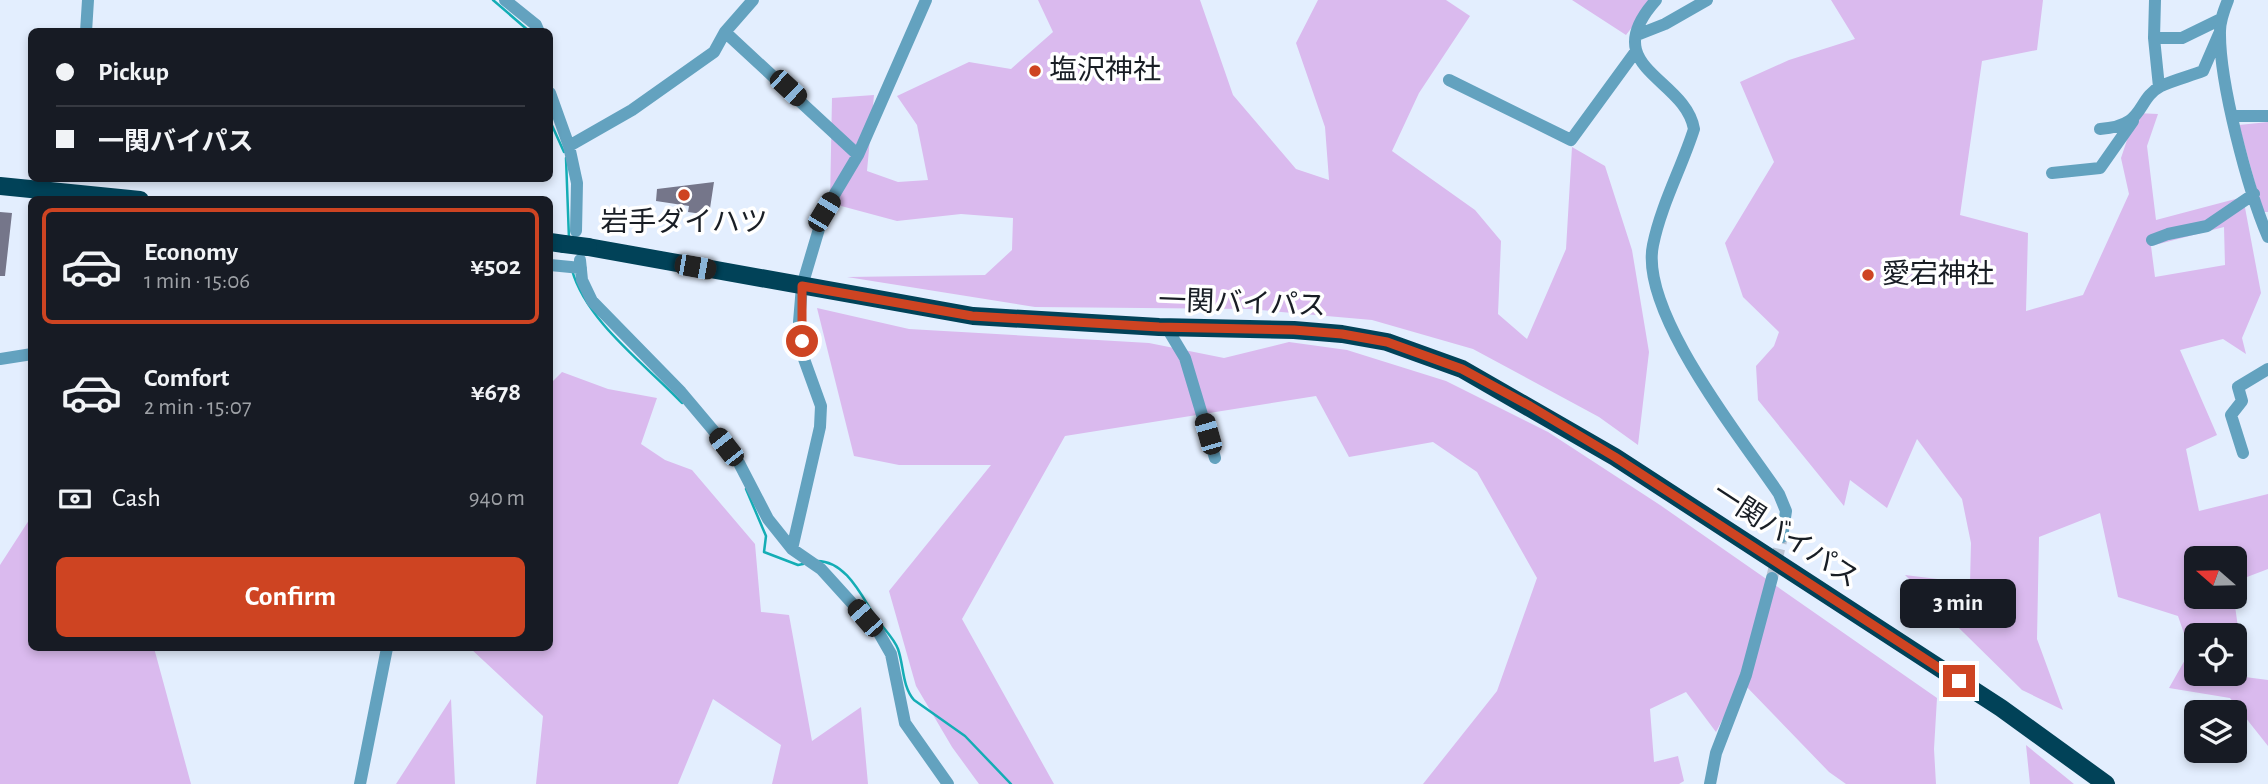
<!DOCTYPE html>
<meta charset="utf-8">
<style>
:root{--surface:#171b24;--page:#20242c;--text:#f1f3f6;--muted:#9ea1a6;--line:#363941;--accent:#ce4422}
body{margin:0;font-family:"Alegreya Sans","Noto Sans JP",sans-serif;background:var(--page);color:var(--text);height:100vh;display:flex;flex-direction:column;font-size:26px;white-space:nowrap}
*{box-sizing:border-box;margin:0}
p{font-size:23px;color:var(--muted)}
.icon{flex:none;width:38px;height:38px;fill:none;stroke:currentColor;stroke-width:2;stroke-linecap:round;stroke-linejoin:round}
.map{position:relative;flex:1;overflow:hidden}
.drawer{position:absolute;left:28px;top:196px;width:525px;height:455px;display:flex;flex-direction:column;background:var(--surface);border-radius:10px;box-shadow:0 4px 10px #0003}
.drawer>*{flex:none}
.top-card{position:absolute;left:28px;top:28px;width:525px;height:154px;border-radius:10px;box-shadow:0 4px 10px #0003;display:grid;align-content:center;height:154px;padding:0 28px;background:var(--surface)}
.needle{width:46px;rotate:290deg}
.tools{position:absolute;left:2184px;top:546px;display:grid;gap:14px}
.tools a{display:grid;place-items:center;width:63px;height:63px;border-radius:10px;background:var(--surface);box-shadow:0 4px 10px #0003;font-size:35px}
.end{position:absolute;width:32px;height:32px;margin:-16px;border:9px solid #ce4422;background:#fff;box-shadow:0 0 0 4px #fff}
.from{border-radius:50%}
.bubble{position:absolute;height:49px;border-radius:10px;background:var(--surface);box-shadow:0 4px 10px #0003;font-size:23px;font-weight:700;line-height:49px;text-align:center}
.car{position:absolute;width:21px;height:42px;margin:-21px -10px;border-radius:9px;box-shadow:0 0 5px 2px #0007;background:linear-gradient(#222 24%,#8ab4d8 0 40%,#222 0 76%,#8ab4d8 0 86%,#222 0)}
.top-card b{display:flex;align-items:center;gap:24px;height:66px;font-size:26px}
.top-card b+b{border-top:2px solid var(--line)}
.top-card i{width:18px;height:18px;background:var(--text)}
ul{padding:12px 0 0;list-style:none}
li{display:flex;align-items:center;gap:21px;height:116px;margin:0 14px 10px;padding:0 14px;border:4px solid transparent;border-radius:10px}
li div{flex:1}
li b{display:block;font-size:26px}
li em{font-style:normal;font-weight:700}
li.on{border-color:var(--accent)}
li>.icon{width:63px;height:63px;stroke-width:1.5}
.pay{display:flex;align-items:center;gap:18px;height:77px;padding:0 28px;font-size:26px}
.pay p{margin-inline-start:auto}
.cta{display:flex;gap:14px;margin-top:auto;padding:14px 28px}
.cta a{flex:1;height:80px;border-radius:10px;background:var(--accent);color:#fff;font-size:28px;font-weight:700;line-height:80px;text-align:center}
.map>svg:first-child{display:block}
</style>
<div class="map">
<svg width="2268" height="784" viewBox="0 0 2268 784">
<rect width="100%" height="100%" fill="#e3eefe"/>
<path fill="#dabaee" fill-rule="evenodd" d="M1038,0h162l33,95 63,74 33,11 -4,-53 -29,-84 22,-43h128l24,16 -51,77 -27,58 83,59 26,31 -3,73 29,25 39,-90 6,-102 33,19 27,84 17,102 -11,93 -39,-28 -126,-68 -101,-29 -123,-11 -214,-2 -188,-30 138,-2 27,-25 1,-32 -52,-4 -64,7 -67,-18 2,-105 42,-3 -7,76 31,11 30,-2 -11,-55 -20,-29 72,-34 42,7 42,-37z
M1572,0h81l-27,35z
M1831,0h212l-6,50 -55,11 -22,154 68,18 -2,78 57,-16 46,-101 -8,-36 15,-45 22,1 -11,32 9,74 87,-23 18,96 -19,45 4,16 -23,-15 -43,11 37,85 -31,14 13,62 69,-17v75l-21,8 -13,22 11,78 23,3v66l-38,-48 -61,-10 21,-37 -12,-35 -60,-19 -18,-84 -61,24 -2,102 26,71 -41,-20 -117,-115 65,8 1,-40 -9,-44 -45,-60 -30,69 -37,-28 -6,26 -86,-106 -2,-34 18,-20 5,-14 -36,-35 -18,-54 49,-81 -34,-80 49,-22 66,-21zM2224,227l1,38 -70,12 -4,-31zM2196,558h39v39h-39zM2196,635h39v39h-39z
M2268,122v90h-5l-24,-87z
M817,308l92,21 240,14 75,15 65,-16 58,8 99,31 102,51 112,73 277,193 -3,51 2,35h-90l-17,-12 -87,-90 -26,50 -30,-40 -36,17 4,53 24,-6 6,25 -5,3h-256l74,-93 40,-113 -60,-106 -44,-30 -84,15 -33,-61 -251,40 -103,183 92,165h-75l-27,-37 -36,-61 -27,-95 102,-126h-92l-45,-9z
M562,372l46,17 49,9 -16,46 24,16 27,10 63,74 6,68 28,3 23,126 49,-34 7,77h-96l9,-39 -68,-46 -35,85h-142l7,-68 -73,-68h80v-264z
M31,517l1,131h122l37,136h-191v-219z
M451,699l4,85h-59z
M2026,745l48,39h-44z"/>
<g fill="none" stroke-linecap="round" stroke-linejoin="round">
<path stroke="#14adb5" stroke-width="2.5" d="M493,0l37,32
M550,121l14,31
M566,158l3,81
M572,270c14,51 73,94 110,133
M746,489l20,47 -2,16 34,13 5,-1
M816,561c30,-1 46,36 60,57 7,10 18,20 22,31 6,17 4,37 16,51l51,36 46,48"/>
</g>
<path fill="#75768a" d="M714,182l-5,33 -21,-3 1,-6 -33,-5 1,-12z
M0,212l12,1 -7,63h-5z"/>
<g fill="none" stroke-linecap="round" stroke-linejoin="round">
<path stroke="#bbc4d3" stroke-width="12" stroke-dasharray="12 6" stroke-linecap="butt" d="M1772,578l10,-41"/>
<path stroke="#63a2bf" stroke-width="12" d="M505,0l31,25 3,7
M1656,0c-61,68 29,77 38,129 -12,38 -33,76 -41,116 -14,67 89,194 126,249l7,17 -4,26
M2228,0c-4,10 -8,20 -8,31 -1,51 28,159 48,206
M86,32l2,-32
M725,32l133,123
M1637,35l28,-11 42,-24
M2154,38l1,-38
M1449,80l122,60 65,-89
M2159,87l-5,-49h28l39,-19
M550,93l19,53 8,37 -1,48
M2233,116h35
M2100,129c47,-3 35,-29 61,-43 13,-6 29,-10 42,-15l16,-37
M569,146l63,-36 82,-58 11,-20 28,-32
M2052,173l48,-5 33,-47
M2152,240l16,-6 39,-8 47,-32
M580,260l2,20 10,21 89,91 32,38 26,33 29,56 24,30 29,20 58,64 12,21 14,69 43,61
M550,265l31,3
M1167,328l18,30 30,100
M0,359l32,-5
M2243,453l-12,-38 11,-14 -4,-14 30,-18
M792,549l28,-122 1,-21 -17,-47 -5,-37 3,-36 22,-74 34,-57 68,-155
M360,784l27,-136
M1710,784l6,-31 30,-78 26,-97"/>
<path stroke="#014258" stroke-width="18" d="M0,186l140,14
M550,242l14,2
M588,247l385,69 186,11 135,3 48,4 45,8 75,27 153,88 386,251 105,76"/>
<path stroke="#014258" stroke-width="18" d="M564,244l24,3"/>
</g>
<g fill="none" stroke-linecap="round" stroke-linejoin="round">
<path stroke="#ce4422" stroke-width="9" d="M802,341v-55l170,30 187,11 135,3 48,4 45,8 75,27 68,37 85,51 344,224"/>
</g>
<g fill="#ce4422" stroke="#fff" stroke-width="2.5">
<circle cx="1035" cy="71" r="7"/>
<circle cx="684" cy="195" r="7"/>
<circle cx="1868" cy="275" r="7"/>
</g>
<g text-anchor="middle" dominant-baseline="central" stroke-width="7" stroke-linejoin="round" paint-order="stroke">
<g font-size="28" fill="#191e25" stroke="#fff" text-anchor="start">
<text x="1049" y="71">塩沢神社</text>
<text x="684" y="223" text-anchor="middle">岩手ダイハツ</text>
<text x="1882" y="275">愛宕神社</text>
</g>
<g font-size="28" fill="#191e25" stroke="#fff">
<text transform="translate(1242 304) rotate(2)">一関バイパス</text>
<text transform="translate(1785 536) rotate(33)">一関バイパス</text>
</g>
</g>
</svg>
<div class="tools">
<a><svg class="needle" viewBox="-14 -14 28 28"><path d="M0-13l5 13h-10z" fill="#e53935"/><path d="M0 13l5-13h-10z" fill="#9ea1a6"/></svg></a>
<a><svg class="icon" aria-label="locate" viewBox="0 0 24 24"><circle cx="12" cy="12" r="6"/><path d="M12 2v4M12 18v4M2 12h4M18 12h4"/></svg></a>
<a><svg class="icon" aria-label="layers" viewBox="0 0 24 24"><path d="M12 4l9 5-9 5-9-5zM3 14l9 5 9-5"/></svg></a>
</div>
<i class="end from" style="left:802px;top:341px"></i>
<i class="end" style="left:1959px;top:681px"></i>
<div class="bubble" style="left:1900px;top:579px;width:116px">3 min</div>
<i class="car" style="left:788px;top:88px;rotate:133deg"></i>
<i class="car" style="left:824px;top:212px;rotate:31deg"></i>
<i class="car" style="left:695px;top:267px;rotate:100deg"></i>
<i class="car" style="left:1208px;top:434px;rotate:344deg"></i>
<i class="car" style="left:726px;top:447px;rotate:322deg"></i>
<i class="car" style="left:865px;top:618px;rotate:319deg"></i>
<div class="top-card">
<b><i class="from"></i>Pickup</b>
<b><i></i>一関バイパス</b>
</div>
<section class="drawer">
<ul>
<li class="on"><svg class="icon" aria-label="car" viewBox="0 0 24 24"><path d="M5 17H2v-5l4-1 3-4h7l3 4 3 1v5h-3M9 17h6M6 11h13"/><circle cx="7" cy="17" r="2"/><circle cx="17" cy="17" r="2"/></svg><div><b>Economy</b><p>1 min · 15:06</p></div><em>¥502</em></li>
<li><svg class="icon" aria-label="car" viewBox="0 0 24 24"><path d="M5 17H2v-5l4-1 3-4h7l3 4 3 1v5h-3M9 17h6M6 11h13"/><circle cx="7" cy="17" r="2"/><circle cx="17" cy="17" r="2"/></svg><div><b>Comfort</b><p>2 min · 15:07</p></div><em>¥678</em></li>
</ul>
<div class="pay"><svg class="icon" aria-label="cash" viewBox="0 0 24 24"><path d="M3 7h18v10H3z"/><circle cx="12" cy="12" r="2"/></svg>Cash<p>940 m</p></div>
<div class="cta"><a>Confirm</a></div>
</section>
</div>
